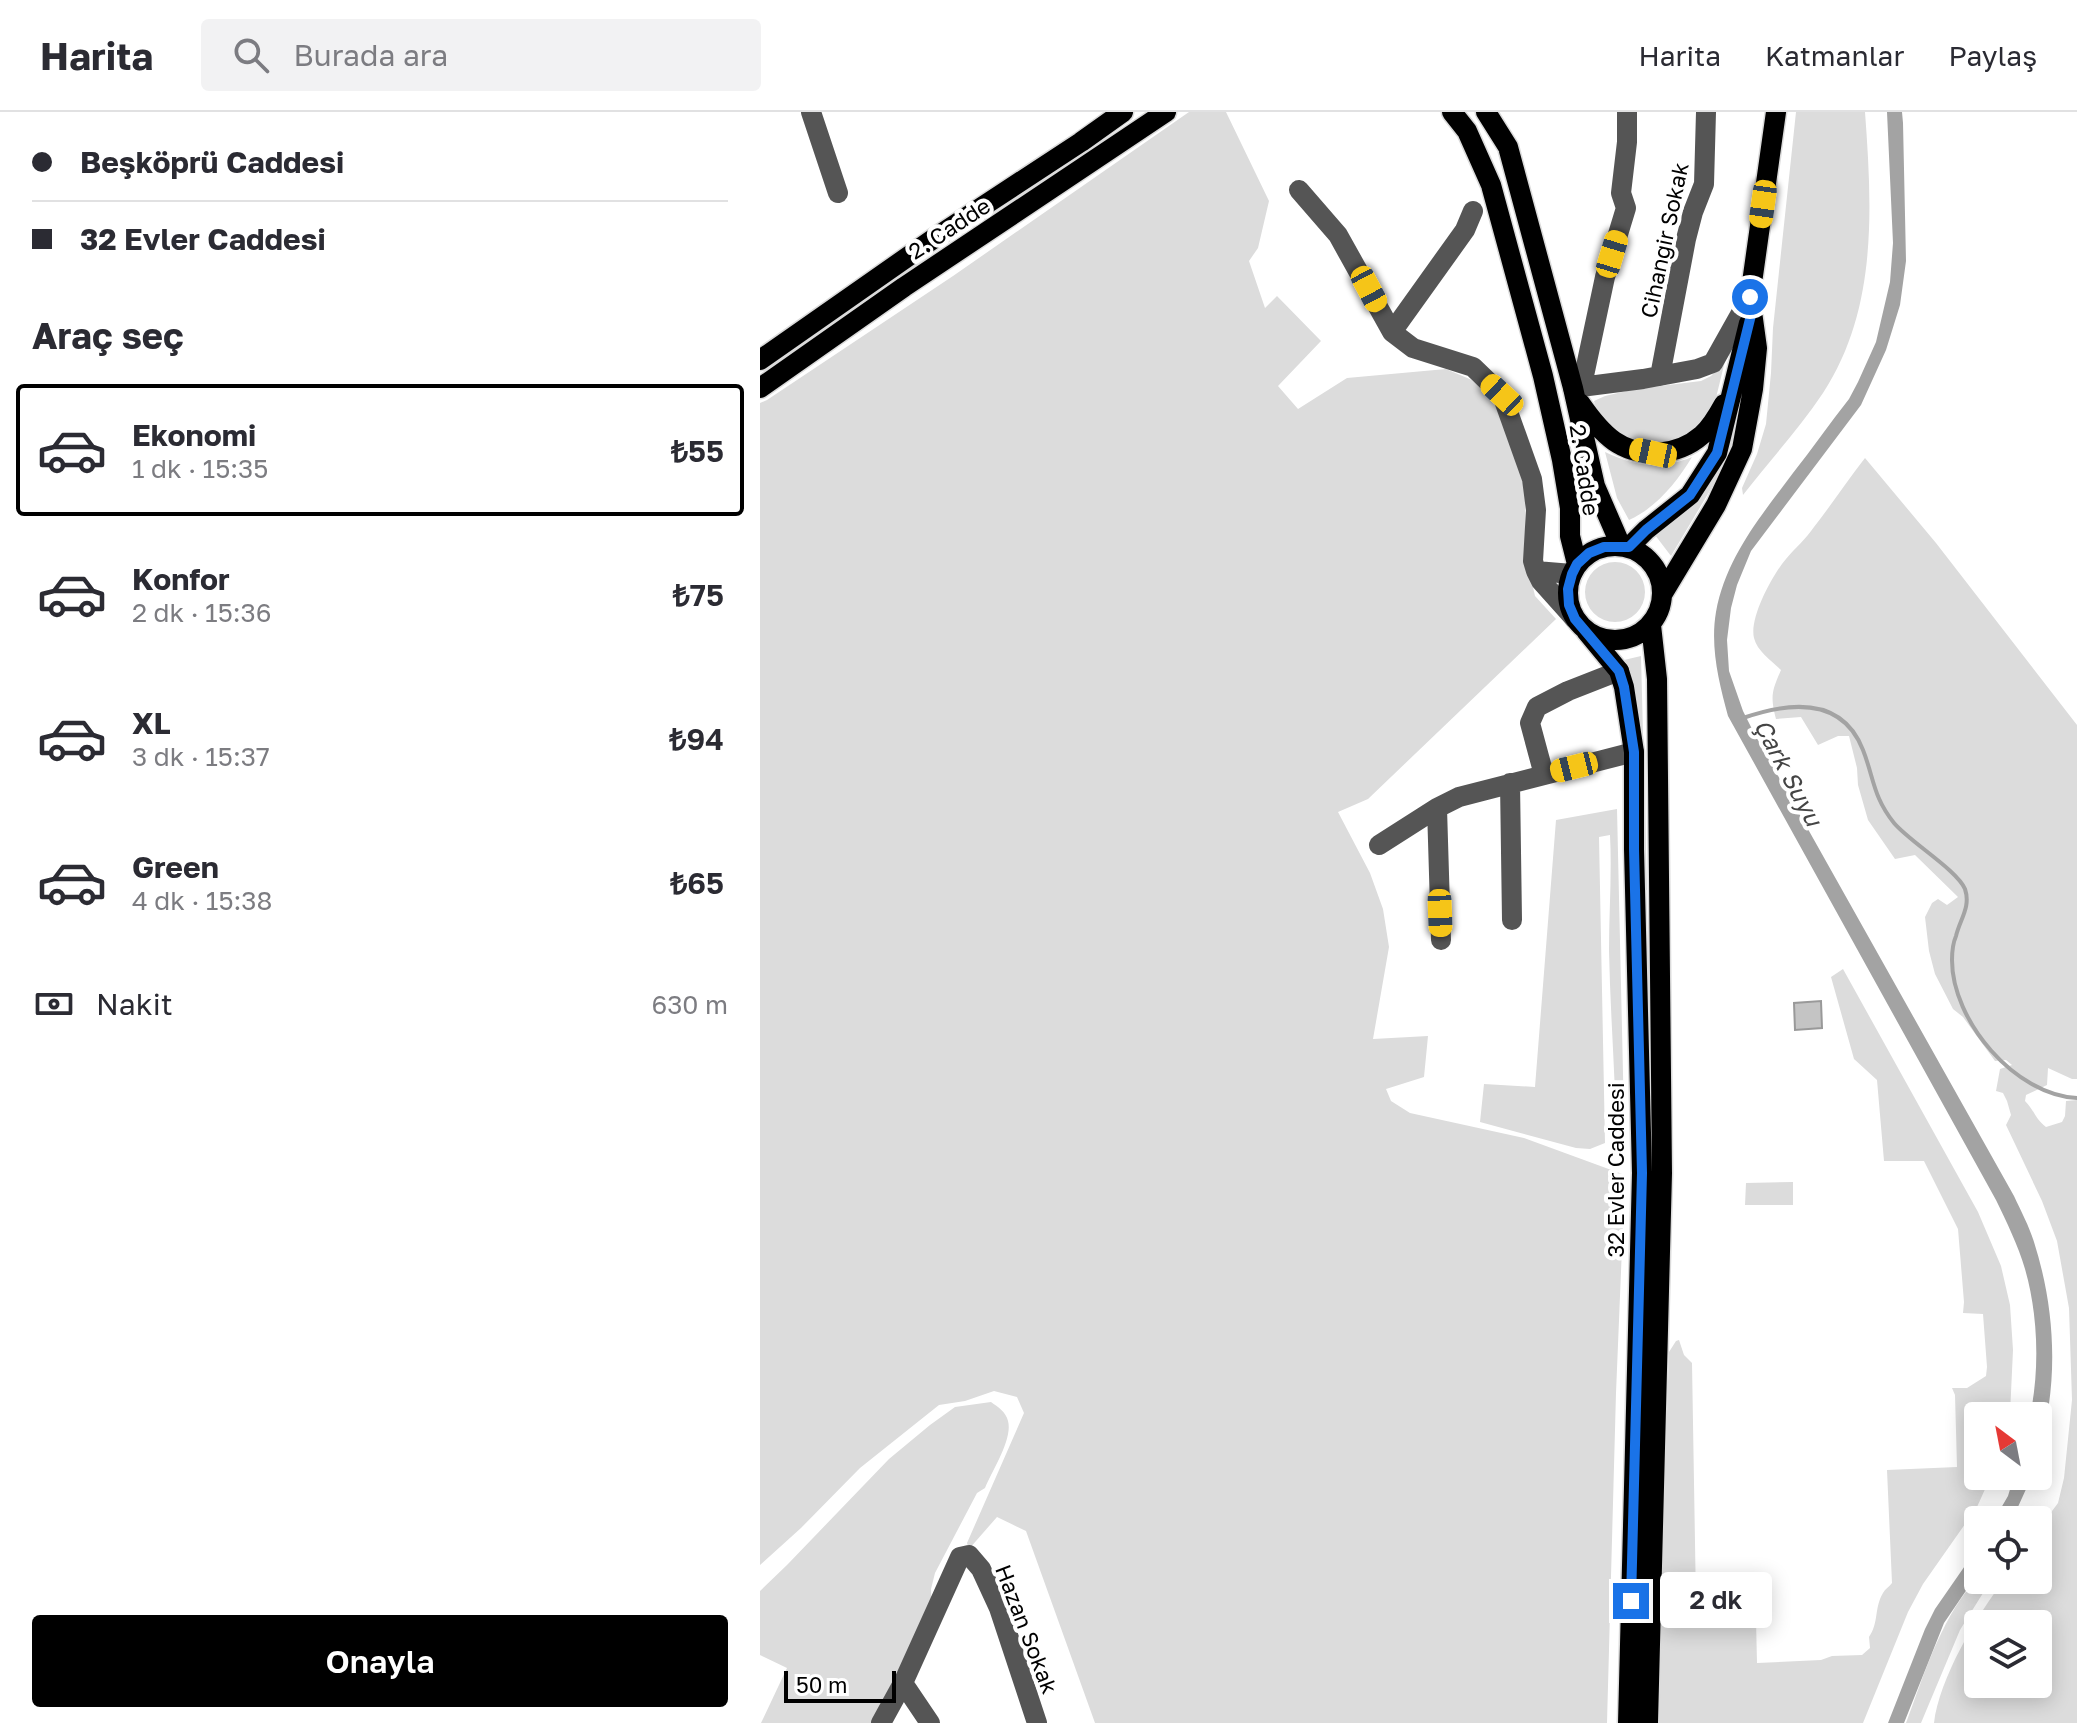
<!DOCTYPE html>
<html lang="tr">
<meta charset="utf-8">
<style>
:root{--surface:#fff;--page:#f2f2f3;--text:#2b2b33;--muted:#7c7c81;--line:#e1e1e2;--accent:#000}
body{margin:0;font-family:"Golos Text",sans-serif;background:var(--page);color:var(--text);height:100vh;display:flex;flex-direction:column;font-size:30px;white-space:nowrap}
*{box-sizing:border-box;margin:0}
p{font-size:26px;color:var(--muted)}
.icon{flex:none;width:44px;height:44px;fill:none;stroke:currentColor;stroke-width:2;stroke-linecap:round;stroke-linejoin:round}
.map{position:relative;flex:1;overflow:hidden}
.drawer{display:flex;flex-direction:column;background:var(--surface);width:760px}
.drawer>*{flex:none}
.banner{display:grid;align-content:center;height:176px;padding:0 32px;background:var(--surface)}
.needle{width:52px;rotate:328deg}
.buttons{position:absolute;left:1204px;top:1290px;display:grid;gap:16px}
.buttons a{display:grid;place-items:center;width:88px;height:88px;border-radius:8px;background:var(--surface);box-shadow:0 4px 20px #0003;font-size:40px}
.scale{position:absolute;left:24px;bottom:20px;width:112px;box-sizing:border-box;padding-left:8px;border:4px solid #000;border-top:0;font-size:22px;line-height:28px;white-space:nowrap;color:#000;-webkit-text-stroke:6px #fff;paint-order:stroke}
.end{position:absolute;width:36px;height:36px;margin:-18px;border:10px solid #1a73e8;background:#fff;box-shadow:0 0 0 4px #fff}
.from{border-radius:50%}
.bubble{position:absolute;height:56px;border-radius:8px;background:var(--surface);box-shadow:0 4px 20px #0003;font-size:26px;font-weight:600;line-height:56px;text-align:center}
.car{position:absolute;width:24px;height:48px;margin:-24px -12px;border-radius:10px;box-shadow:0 0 6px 2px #0007;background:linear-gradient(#f5c518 24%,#345 0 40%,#f5c518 0 76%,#345 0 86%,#f5c518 0)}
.banner b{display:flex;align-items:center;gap:28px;height:76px;font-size:30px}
.banner b+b{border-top:2px solid var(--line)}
.banner i{width:20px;height:20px;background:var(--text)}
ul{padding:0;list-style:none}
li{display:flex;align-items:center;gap:24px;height:132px;margin:0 16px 12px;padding:0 16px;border:4px solid transparent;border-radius:8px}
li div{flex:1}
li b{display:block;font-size:30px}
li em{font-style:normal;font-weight:600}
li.current{border-color:var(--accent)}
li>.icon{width:72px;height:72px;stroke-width:1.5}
h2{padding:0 32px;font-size:36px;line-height:96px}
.pay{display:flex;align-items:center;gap:20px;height:88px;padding:0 32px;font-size:30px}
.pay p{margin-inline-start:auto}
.action{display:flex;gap:16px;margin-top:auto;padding:16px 32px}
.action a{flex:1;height:92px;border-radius:8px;background:var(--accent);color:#fff;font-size:32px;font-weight:600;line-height:92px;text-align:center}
header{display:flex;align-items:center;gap:48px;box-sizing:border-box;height:112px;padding:0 40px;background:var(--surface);border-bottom:2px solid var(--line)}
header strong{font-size:38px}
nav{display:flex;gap:44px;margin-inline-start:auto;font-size:28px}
.search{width:560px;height:72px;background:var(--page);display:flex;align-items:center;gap:20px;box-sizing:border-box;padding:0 28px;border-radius:8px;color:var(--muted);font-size:30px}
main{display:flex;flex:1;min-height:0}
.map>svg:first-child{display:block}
</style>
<header>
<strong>Harita</strong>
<div class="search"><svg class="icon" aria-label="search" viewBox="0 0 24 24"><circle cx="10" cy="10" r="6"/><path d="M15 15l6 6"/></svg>Burada ara</div>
<nav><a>Harita</a><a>Katmanlar</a><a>Paylaş</a></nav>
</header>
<main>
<section class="drawer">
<div class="banner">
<b><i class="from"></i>Beşköprü Caddesi</b>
<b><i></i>32 Evler Caddesi</b>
</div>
<h2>Araç seç</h2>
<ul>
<li class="current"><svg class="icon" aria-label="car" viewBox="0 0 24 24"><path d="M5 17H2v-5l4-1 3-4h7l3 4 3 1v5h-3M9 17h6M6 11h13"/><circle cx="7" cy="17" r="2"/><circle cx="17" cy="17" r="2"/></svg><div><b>Ekonomi</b><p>1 dk · 15:35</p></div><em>₺55</em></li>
<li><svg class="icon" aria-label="car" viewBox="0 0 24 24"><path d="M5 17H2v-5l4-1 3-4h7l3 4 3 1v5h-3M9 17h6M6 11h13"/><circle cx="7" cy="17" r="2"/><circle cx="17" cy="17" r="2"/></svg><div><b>Konfor</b><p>2 dk · 15:36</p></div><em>₺75</em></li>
<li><svg class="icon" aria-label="car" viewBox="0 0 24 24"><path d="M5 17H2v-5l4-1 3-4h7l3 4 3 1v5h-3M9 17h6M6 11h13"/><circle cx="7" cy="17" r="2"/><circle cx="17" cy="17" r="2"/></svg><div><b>XL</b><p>3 dk · 15:37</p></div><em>₺94</em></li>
<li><svg class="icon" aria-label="car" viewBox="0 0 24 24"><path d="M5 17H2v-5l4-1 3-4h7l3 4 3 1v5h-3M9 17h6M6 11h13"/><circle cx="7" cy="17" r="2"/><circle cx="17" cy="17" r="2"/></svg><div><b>Green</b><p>4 dk · 15:38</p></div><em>₺65</em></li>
</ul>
<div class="pay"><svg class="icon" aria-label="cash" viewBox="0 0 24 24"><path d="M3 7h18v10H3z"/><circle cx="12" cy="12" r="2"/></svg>Nakit<p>630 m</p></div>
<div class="action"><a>Onayla</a></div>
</section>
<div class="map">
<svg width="1317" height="1611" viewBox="0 0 1317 1611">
<rect width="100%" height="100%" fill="#fff"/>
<path fill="#dcdcdc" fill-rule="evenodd" d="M429,0h37l43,89 -11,47 -9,13 16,47 12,-12 44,45 -43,45 20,23 49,-31 99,-9 26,11 18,15 17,20 18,77 1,65 9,39 21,23 -188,180 -30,13 32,61 13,36 6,38 -16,92 55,-3 -4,41 -38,12 5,12 19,12 114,25 101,37 -9,218 -9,330h-512l-69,-192 -29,-14 -28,32 -2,-6 57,-130 -7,-16 -23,-6 -29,10 -26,4 -79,63 -59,60 -41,37v-1162l7,-3 186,-124z
M1036,0h69c7,95 13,197 -42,281 -24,36 -53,67 -80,102l-1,-7 15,-34 9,-30 5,-51 2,-45z
M965,249l-11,45 -7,13 -26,20 -33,7 -25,-7 -26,-26 -3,-12 11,-5 30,-7 66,-8 10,-5z
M987,253l-11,69 -9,28 -56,94 -16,-21 27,-22z
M845,340c31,14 54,18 87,5 -15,25 -36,51 -63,63l-12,-22z
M1105,346l71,85 141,182v354h-5l-24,-11 -1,17 -21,10 -1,6c9,9 11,19 21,26l16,-5 3,-6 1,-15 11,-1v623h-143c5,-44 43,-108 70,-143h34v-50l20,-27 6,-25 8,-78 -3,-92 -12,-67 -15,-40 -36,-76 5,-10 -4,-14 -4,-8 -7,-2 4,-22 12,-4 -6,-5 -11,1 -32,-44 -10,-8 -18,-35 -6,-23 -4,-34 7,-14 6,-4 9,6 11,-8 -43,-42 -20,4 -27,-39 -10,-35 -1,-17 -8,-32h-11l-20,9 -17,-28 -25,2c-6,-23 -4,-28 5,-49 -9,-9 -24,-19 -27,-32 -5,-20 19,-64 32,-79 9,-11 20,-20 28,-32 18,-23 33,-46 51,-69zM1218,1512h60v60h-60z
M825 480a30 30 0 1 1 60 0a30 30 0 1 1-60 0Z
M881,544l6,234 -3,1 -14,-214 -6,-17z
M857,697l8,353 -2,1c-16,-17 -7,-49 -8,-71 -2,-47 -5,-94 -6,-141 0,-39 3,-78 1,-116l-11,2 6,306 -15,6 -14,-1 -96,-26 4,-38 51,3 21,-267z
M1083,857l135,243 23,54 9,39 3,45 -3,64 -1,2h-31v60h13l-14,31 -54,77 -15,28 -45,111h-206l12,-371 7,-11 3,-1 5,15 8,8 4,239h41l1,19 18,-1 1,43 64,-3 11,-4 30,-1 8,-7 -1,-11c10,-14 5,-29 14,-44 2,-4 6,-6 9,-10l-5,-113 70,-3 -2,-72 -3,-7h15l19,-12 1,-9 -4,-53 -20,-1 1,-11 -6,-73 -34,-68h-40l-7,-81 -23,-21 -23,-82z
M1033,1070v23h-48l1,-22z
M231,1290c7,5 15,10 17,19 5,18 -16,50 -23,67l-8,5 -42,80 -4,16 1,26 -61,108h-110l26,-55 -27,-13v-64l27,-26 102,-106 41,-34 25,-18z
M1212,1472l11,9 -23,37 -39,93h-15c18,-48 33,-99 66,-139z"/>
<path fill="#a3a3a3" d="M1127,0h15l1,11 3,138 -6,44 -14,45 -25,55 -110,146 -14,34 -6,23 -4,32 2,31 14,40 11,22 260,463c7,15 15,30 20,46 22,69 25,143 4,212v-38h-8c10,-47 8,-102 -5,-147 -7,-24 -18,-46 -29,-69l-268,-484c-9,-33 -18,-69 -12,-104 10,-55 45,-96 77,-139 19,-24 37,-50 56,-74l9,-17 18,-40 14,-60 3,-39z
M1254,1364h18l-20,44h-18l14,-24z
M1218,1435v26l-34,50 -40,100h-16l37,-94 10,-20z"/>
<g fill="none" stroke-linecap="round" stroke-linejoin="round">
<path stroke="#a3a3a3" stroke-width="4" d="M983,606c46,-16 99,-22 120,32 11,28 10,47 31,73 16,19 63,47 71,66 6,18 -5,30 -9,47 -3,7 -4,16 -4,24 0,61 63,135 125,138"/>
</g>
<path fill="#c4c4c4" stroke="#999" stroke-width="2" d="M1061,889l1,27 -27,2 -1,-27z"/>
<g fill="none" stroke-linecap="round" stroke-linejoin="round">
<g stroke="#dbdbdb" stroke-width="23">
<path id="major" d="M692,0l15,19 24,54 52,191 19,84 8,48v28l7,28
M726,0l22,35 65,241 22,98 26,60
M0,248l176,-123 145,-95 42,-30
M0,276l144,-101 262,-175
M820,291c9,13 20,28 34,38 26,18 64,15 88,-6 9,-8 16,-20 22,-31
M808 481a47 47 0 1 1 94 0a47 47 0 1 1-94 0Z
M869,435l17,-17 44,-35 27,-42 32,-130
M903,481l53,-88 26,-56 11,-60 4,-41 -7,-51 26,-185
M826,519l33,40 5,16 10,65v97l8,324 -14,550
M888,1611l14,-550 -5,-494 -6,-54"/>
</g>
<path stroke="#555" stroke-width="20" d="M51,0l27,81
M539,78l39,45 54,97 21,16 60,19 29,28 30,84 4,31 -3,51 3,10 36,3
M632,220l73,-102 8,-19
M900,264l26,-137 7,-27 11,-28 2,-72
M822,273l23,-108 21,-69 -5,-15 6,-51v-30
M813,276l70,-9 54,-10 16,-6 37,-66
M776,459l5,10 34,38
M784,663l-14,-52 7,-16 31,-16 51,-20
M750,671l2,137
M677,696l4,132
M619,733l58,-37 22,-11 175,-45
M143,1571l27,40
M121,1611l22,-40 57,-126 9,-2 12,14 18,39 38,115"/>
<use href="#major" stroke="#000" stroke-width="20"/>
</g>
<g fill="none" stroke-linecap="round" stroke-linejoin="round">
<path stroke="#1a73e8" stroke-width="10" d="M871,1489l11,-428 -8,-324v-97l-10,-65 -5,-16 -44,-52 -6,-14 -1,-16 4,-15 5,-10 12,-11 15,-6h25l17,-17 44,-35 27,-42 34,-138 -1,-18"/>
</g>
<g text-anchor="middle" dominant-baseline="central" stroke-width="8" stroke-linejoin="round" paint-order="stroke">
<g font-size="22" fill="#000" stroke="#fff">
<text transform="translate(189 116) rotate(-33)">2. Cadde</text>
<text transform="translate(904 128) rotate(-78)">Cihangir Sokak</text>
<text transform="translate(825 358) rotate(81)">2. Cadde</text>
<text transform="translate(855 1058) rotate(-90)">32 Evler Caddesi</text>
<text transform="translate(267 1517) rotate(69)">Hazan Sokak</text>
</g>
<g font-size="24" font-style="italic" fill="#444" stroke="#fff">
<text transform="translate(1029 660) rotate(62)">Çark Suyu</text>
</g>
</g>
</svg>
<div class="buttons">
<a><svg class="needle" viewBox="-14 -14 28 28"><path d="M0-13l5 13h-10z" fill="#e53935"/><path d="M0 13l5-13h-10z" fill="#7c7c81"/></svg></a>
<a><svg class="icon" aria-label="locate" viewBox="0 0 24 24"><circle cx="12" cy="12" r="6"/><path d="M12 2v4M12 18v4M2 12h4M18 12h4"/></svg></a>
<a><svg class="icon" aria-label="layers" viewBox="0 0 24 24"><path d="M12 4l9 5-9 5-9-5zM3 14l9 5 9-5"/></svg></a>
</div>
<div class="scale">50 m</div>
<i class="end from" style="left:990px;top:185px"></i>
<i class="end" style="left:871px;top:1489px"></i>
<div class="bubble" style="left:900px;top:1460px;width:112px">2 dk</div>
<i class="car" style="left:1003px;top:92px;rotate:188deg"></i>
<i class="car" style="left:852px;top:142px;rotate:17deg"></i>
<i class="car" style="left:609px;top:177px;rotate:152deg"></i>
<i class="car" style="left:742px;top:283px;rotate:313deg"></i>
<i class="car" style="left:893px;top:341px;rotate:282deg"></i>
<i class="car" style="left:814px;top:655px;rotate:256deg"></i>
<i class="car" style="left:680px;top:801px;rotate:178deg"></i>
</div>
</main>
